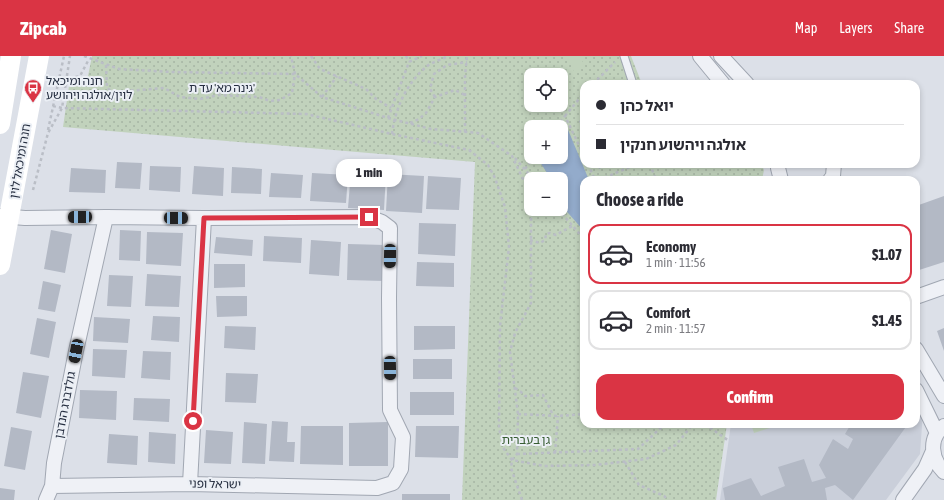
<!DOCTYPE html>
<meta charset="utf-8">
<style>
:root{--surface:#fff;--page:#f2f2f3;--text:#2b2b33;--muted:#7c7c81;--line:#e1e1e2;--accent:#da3444}
body{margin:0;font-family:"Asap Condensed","Noto Sans Hebrew",sans-serif;background:var(--page);color:var(--text);height:100vh;display:flex;flex-direction:column;font-size:15px;white-space:nowrap}
*{box-sizing:border-box;margin:0}
p{font-size:13px;color:var(--muted)}
.icon{flex:none;width:22px;height:22px;fill:none;stroke:currentColor;stroke-width:2;stroke-linecap:round;stroke-linejoin:round}
.map{position:relative;flex:1;overflow:hidden}
.details{position:absolute;left:580px;top:120px;width:340px;height:252px;display:flex;flex-direction:column;background:var(--surface);border-radius:12px;box-shadow:0 2px 6px #0003}
.details>*{flex:none}
.guide{position:absolute;left:580px;top:24px;width:340px;height:88px;border-radius:12px;box-shadow:0 2px 6px #0003;display:grid;align-content:center;height:88px;padding:0 16px;background:var(--surface)}
.fabs{position:absolute;left:524px;top:12px;display:grid;gap:8px}
.fabs a{display:grid;place-items:center;width:44px;height:44px;border-radius:8px;background:var(--surface);box-shadow:0 2px 6px #0003;font-size:20px}
.end{position:absolute;width:18px;height:18px;margin:-9px;border:5px solid #da3444;background:#fff;box-shadow:0 0 0 2px #fff}
.from{border-radius:50%}
.bubble{position:absolute;height:28px;border-radius:12px;background:var(--surface);box-shadow:0 2px 6px #0003;font-size:13px;font-weight:800;line-height:28px;text-align:center}
.car{position:absolute;width:12px;height:24px;margin:-12px -6px;border-radius:5px;box-shadow:0 0 3px 1px #0007;background:linear-gradient(#222 24%,#8ab4d8 0 40%,#222 0 76%,#8ab4d8 0 86%,#222 0)}
.guide b{display:flex;align-items:center;gap:14px;height:38px;font-size:15px}
.guide b+b{border-top:1px solid var(--line)}
.guide i{width:10px;height:10px;background:var(--text)}
ul{padding:0;list-style:none}
li{display:flex;align-items:center;gap:12px;height:60px;margin:0 8px 6px;padding:0 8px;border:2px solid var(--line);border-radius:12px}
li div{flex:1}
li b{display:block;font-size:15px}
li em{font-style:normal;font-weight:800}
li.active{border-color:var(--accent)}
li>.icon{width:36px;height:36px;stroke-width:1.5}
h2{padding:0 16px;font-size:18px;line-height:48px}
.primary-button{display:flex;gap:8px;margin-top:auto;padding:8px 16px}
.primary-button a{flex:1;height:46px;border-radius:12px;background:var(--accent);color:#fff;font-size:16px;font-weight:800;line-height:46px;text-align:center}
header{display:flex;align-items:center;gap:24px;box-sizing:border-box;height:56px;padding:0 20px;background:var(--accent);color:#fff}
header strong{font-size:19px}
nav{display:flex;gap:22px;margin-inline-start:auto;font-size:14px}
.map>svg:first-child{display:block}
</style>
<header>
<strong>Zipcab</strong>
<nav><a>Map</a><a>Layers</a><a>Share</a></nav>
</header>
<div class="map">
<svg width="944" height="444" viewBox="0 0 944 444">
<defs>
<pattern id="park-dots" width="8" height="8" patternUnits="userSpaceOnUse"><rect width="8" height="8" fill="#c1d2bc"/><path d="M2 2h.1M6 6h.1" fill="none" stroke="#a6b5a3" stroke-width="1.8" stroke-linecap="round"/></pattern>
</defs>
<rect width="100%" height="100%" fill="#dce0e8"/>
<path fill="#cacfda" d="M916,343l7,13 -3,42 -34,46h-166l11,-76h185z"/>
<path fill="url(#park-dots)" fill-rule="evenodd" d="M92,0h539l11,28h-58v80h177l3,6 -2,10h-178v244h143l-11,76h-254l13,-338 -412,-35 6,-41 19,-10zM531,19h30v30h-30zM531,71h30v30h-30zM531,123h30v30h-30z"/>
<path fill="#c1d2bc" d="M567,0h13l5,11 -11,5z
M751,368h31l-28,9z"/>
<path fill="#93abcb" d="M566,69l23,55h-5v51l-23,-26v-26h-10l-13,-20 2,-2h21v-25z"/>
<path fill="#b3b9c5" d="M584,63v13l-5,-11z
M117,106l25,1 -2,26 -25,-1z
M597,108h14l-12,5z
M150,110l31,1 -1,25 -31,-2z
M194,110l30,2 -1,28 -31,-2z
M232,111l30,2 -1,25 -30,-1z
M71,112l35,2 -1,23 -36,-1z
M351,115l35,2 -2,37 -36,-2z
M271,117l32,2 -2,23 -32,-1z
M312,117l36,2 -2,28 -36,-2z
M388,118l36,2 -2,37 -36,-2z
M428,120l33,2 -2,32 -33,-1z
M944,140v66l-28,9v-65z
M419,167l37,1 -1,32 -37,-2z
M51,174l21,4 -7,39 -21,-4z
M120,174l21,1 -1,30 -21,-1z
M147,176l36,1 -2,33 -35,-2z
M264,180l38,2 -1,25 -38,-2z
M216,181l37,3 -1,16 -38,-3z
M311,184l30,2 -2,34 -30,-2z
M348,188l37,1 -1,36 -37,-1z
M417,206l37,1v24l-38,-1z
M214,208h31v23l-31,1z
M147,218l34,2 -2,31 -34,-1z
M109,219l24,1 -2,31 -24,-1z
M43,225l18,4 -6,27 -17,-3z
M216,240h31v20l-30,1z
M153,260l27,1 -1,25 -28,-2z
M94,261l36,2 -2,24 -35,-2z
M37,262l19,4 -7,36 -19,-4z
M225,270l31,1 -1,23 -31,-2z
M414,270h41v23l-41,1z
M944,272v23l-7,-20z
M93,293l34,1 -2,28 -33,-2z
M143,295l28,1 -1,28 -29,-2z
M413,303h39v20h-39z
M23,316l26,4 -8,42 -25,-5z
M226,317l32,1 -2,29 -31,-1z
M80,334l37,1 -1,29 -37,-2z
M410,336h44v23h-44z
M134,342l36,1 -1,23 -36,-2z
M272,365l16,1 -1,20h8l-1,20 -25,-1z
M244,366l23,2 -2,40 -23,-1z
M388,366v44h-39v-43z
M851,368h57l-55,76 -18,-15 -10,3 2,12h-102l-2,-12 28,-10 10,18 24,-10 -7,-19 26,-8 8,23 14,-4 -7,-13 14,-26 15,10 5,-10 -8,-5z
M301,370h42v39l-43,-1z
M416,370h43l-1,32 -43,-1z
M11,371l21,4 -7,39 -21,-4z
M206,374l27,2 -2,32 -27,-1z
M149,376l27,2 -1,30 -27,-2z
M109,378l29,2 -1,29 -30,-2z
M0,432l15,2 -1,10h-14z
M402,438h48v6h-48z"/>
<g fill="none" stroke-linecap="round" stroke-linejoin="round">
<g stroke="#a1a7b2" stroke-width="9">
<path id="service" d="M624,0l9,28"/>
</g>
<g stroke="#a1a7b2" stroke-width="16">
<path id="minor" d="M700,0l23,28
M721,0l26,28
M778,108v4l3,12
M830,124l3,-4 1,-12
M0,160l25,2 81,-1 98,1 165,-1 13,5 8,6 -1,70 1,112 13,27 -2,32 -8,14 -16,5 -187,-4 -138,2
M916,241l28,-10
M916,293l28,47
M916,334l21,43
M944,370c-16,12 -13,33 0,46
M190,428l14,-266
M46,444l6,-14 2,-23 22,-112 30,-134
M903,444l22,-31 8,-18"/>
</g>
<path stroke="#babec6" stroke-width="2.5" stroke-dasharray="3 3" stroke-linecap="butt" d="M84,0l35,13 53,3 123,2 27,23 66,21 43,11 47,4 34,23 13,27 6,32v88l-16,30 -5,19 8,62 -1,40 -5,6 -1,8 11,32
M311,0l9,13 46,20 10,10 15,9
M406,0l3,6
M106,9l1,23 6,4 51,-4 16,9 20,2 19,-4 40,2 11,4 10,-1 12,-7 3,-19 -4,-18
M58,25l22,-5 9,-17
M593,28l22,-22
M322,41l15,-21
M435,41l-5,-8 4,-15 13,-9 20,-3
M53,50l9,2 244,6 86,20 77,16 19,15 7,13 10,29 4,40 -9,79 -1,102 5,21 8,11 32,6 51,-1 51,-6 30,-14 17,-21
M565,60l19,-23
M388,62l21,-56 13,-6
M410,67l9,-4 7,-6 9,-16 20,-7 10,5
M557,71l8,-11 19,40
M48,74l16,-74
M465,76v-56l2,-20
M392,78c3,-25 14,-50 34,-67 6,-5 15,-7 22,-11
M515,102l18,21
M588,108l7,16
M650,108l6,16
M525,113l9,-12
M599,124l38,-16
M33,134l15,-57 14,-25 8,-52
M558,153l26,30
M530,184l10,3 5,-3 1,-6 4,-1 6,2 16,-9
M515,332l6,4 4,4 18,-1 10,20
M518,358l40,2 26,-2
M705,368l24,17
M555,397l3,-37
M517,398l121,-5 27,-25
M625,406l14,23 25,11 4,4"/>
<use href="#service" stroke="#eff1f6" stroke-width="7"/>
<use href="#minor" stroke="#eff1f6" stroke-width="14"/>
<path stroke="#fff" stroke-width="20" d="M0,68l11,-68
M0,209l39,-209"/>
</g>
<g fill="none" stroke-linecap="round" stroke-linejoin="round">
<path stroke="#da3444" stroke-width="5" d="M193,365l11,-203 165,-1"/>
</g>
<defs>
<g id="bus-pin" transform="scale(0.9)"><path d="M0 17L-7.5 6A9.5 9.5 0 1 1 7.5 6Z" fill="#da3444" stroke="#ebeff5"/><path d="M-5-6H5V4H4V6H2V4H-2V6H-4V4H-5ZM-3.5-4V0h7V-4ZM-3.5 1.2v1.5H-2V1.2ZM2 1.2v1.5H3.5V1.2Z" fill="#fff"/></g>
</defs>
<g fill-rule="evenodd">
<use href="#bus-pin" x="33" y="32"/>
</g>
<g text-anchor="middle" dominant-baseline="central" stroke-width="4" stroke-linejoin="round" paint-order="stroke">
<g font-size="12" fill="#242d3f" stroke="#ebeff5" text-anchor="start">
<text x="46" y="25">חנה ומיכאל<tspan x="46" dy="14">לוין/אולגה ויהושע</tspan></text>
</g>
<g font-size="12" fill="#242d3f" stroke="#ebeff5">
<text x="222" y="32">גינה מא' עד ת'</text>
<text transform="translate(20 105) rotate(-80)">חנה ומיכאל לוין</text>
<text transform="translate(65 349) rotate(-79)">גולדברג הנדבן</text>
<text transform="translate(215 428) rotate(1)">ישראל ופני</text>
</g>
<g font-size="12" fill="#365c31" stroke="#ebeff5">
<text x="526" y="384">גן בעברית</text>
</g>
</g>
</svg>
<div class="fabs">
<a><svg class="icon" aria-label="locate" viewBox="0 0 24 24"><circle cx="12" cy="12" r="6"/><path d="M12 2v4M12 18v4M2 12h4M18 12h4"/></svg></a>
<a>+</a>
<a>−</a>
</div>
<i class="end from" style="left:193px;top:365px"></i>
<i class="end" style="left:369px;top:161px"></i>
<div class="bubble" style="left:336px;top:103px;width:66px">1 min</div>
<i class="car" style="left:80px;top:161px;rotate:269deg"></i>
<i class="car" style="left:176px;top:162px;rotate:91deg"></i>
<i class="car" style="left:390px;top:200px;rotate:181deg"></i>
<i class="car" style="left:76px;top:295px;rotate:191deg"></i>
<i class="car" style="left:390px;top:312px;rotate:179deg"></i>
<div class="guide">
<b><i class="from"></i>יואל כהן</b>
<b><i></i>אולגה ויהשוע חנקין</b>
</div>
<section class="details">
<h2>Choose a ride</h2>
<ul>
<li class="active"><svg class="icon" aria-label="car" viewBox="0 0 24 24"><path d="M5 17H2v-5l4-1 3-4h7l3 4 3 1v5h-3M9 17h6M6 11h13"/><circle cx="7" cy="17" r="2"/><circle cx="17" cy="17" r="2"/></svg><div><b>Economy</b><p>1 min · 11:56</p></div><em>$1.07</em></li>
<li><svg class="icon" aria-label="car" viewBox="0 0 24 24"><path d="M5 17H2v-5l4-1 3-4h7l3 4 3 1v5h-3M9 17h6M6 11h13"/><circle cx="7" cy="17" r="2"/><circle cx="17" cy="17" r="2"/></svg><div><b>Comfort</b><p>2 min · 11:57</p></div><em>$1.45</em></li>
</ul>
<div class="primary-button"><a>Confirm</a></div>
</section>
</div>
